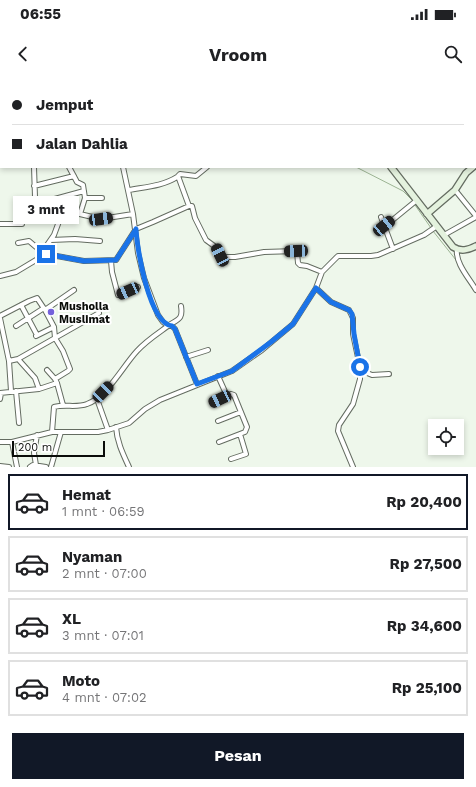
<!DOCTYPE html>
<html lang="id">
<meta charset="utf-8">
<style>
:root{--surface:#fff;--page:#f2f2f2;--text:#202124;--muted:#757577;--line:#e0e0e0;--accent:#111827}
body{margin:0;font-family:"Work Sans",sans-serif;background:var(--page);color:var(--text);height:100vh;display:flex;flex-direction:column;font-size:15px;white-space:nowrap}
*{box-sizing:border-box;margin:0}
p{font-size:13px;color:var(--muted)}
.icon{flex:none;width:22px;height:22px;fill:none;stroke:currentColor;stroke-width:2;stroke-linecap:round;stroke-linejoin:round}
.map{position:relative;height:387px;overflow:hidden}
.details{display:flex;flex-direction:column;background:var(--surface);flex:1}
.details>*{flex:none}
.top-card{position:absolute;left:0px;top:0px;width:476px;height:88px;box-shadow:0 2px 6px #0003;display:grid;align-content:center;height:88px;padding:0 12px;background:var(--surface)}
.buttons{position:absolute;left:428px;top:339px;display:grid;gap:8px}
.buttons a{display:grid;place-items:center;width:36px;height:36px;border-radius:0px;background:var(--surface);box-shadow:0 2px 6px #0003;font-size:20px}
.scale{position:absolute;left:12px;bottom:10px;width:93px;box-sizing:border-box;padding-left:4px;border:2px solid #0a0c09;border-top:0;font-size:11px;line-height:14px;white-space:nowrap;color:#0a0c09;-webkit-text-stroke:3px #fff;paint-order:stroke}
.end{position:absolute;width:18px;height:18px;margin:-9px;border:5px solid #1a73e8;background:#fff;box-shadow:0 0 0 2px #fff}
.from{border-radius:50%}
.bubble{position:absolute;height:28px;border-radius:0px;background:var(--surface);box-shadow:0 2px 6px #0003;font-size:13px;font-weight:700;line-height:28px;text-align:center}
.car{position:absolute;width:12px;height:24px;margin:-12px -6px;border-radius:5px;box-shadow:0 0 3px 1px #0007;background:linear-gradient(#222 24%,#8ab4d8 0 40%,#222 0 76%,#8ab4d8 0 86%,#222 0)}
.top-card b{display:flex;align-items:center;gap:14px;height:38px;font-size:15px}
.top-card b+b{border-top:1px solid var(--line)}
.top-card i{width:10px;height:10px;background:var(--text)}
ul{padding:7px 0 0;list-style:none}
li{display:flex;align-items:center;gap:12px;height:56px;margin:0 8px 6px;padding:0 4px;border:2px solid var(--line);border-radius:0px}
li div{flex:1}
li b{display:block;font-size:15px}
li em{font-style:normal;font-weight:700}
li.on{border-color:var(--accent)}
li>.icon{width:36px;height:36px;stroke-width:1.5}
.action{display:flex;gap:8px;margin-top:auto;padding:8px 12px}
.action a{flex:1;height:46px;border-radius:0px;background:var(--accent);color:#fff;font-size:16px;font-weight:700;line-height:46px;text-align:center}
.status{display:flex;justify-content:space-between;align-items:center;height:28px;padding:0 20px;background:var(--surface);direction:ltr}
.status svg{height:11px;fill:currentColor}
header{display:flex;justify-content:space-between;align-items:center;height:52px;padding:0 12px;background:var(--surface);font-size:18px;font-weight:700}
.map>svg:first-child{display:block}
</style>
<div class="status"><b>06:55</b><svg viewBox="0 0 49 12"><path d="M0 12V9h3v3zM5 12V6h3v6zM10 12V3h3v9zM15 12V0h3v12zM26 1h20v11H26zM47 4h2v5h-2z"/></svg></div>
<header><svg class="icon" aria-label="back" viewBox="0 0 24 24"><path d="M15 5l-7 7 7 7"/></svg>Vroom<svg class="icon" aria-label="search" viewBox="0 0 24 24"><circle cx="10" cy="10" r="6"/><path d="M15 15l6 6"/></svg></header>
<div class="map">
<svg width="476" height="387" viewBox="0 0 476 387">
<rect width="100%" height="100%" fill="#eef7eb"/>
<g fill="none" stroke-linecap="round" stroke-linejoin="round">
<path stroke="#9cb493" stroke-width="1" d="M252,0v1
M356,87l47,24 10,10
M415,125l16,23
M433,151l23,29"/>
<g stroke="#646c61" stroke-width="6">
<path id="street" d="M41,0v1
M63,0l8,1
M100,0v1
M255,0l1,1
M456,0v1
M48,1l15,-1
M109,1l3,-1
M128,1v-1
M0,4h1
M475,9h1
M0,62h1
M34,87l1,30 2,4 14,-1 33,-9
M69,87l8,15 6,3 2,13 -5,16
M123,87l10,47 5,39 6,25 14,37 5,7 5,4h4l3,3 22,55
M34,106l40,-10
M129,110c16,-3 34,-4 48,-13
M455,110l21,26
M85,118h17
M189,126l-11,-30 2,-2 16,2 11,-9
M381,137l12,32
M0,144h22
M384,147l33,-27
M444,155l32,-18
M51,160l24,-1 25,2
M18,163l11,-2 7,6 9,1
M457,169c-2,14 12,29 19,41
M46,174l-1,-6 9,-13 7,-19 3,-3 3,-2 34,8 32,-5
M111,181l1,11 6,23 20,-8
M0,196l16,-4 30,-18 38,7 32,-1 20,-31 17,-7 36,-16h3l3,12 11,22 11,8 5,9h13l29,-5 32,-1 1,1 1,11 2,2 7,1 15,6
M316,208l15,14 18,8 4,8v16l7,33v12l-7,25 -14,21 -1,6 15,36
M21,225l16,30
M45,230l29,-20
M0,236l29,-15 8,-3 8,12 9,17 1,11 8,13 7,18 -2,2 -13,8 2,4 -18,6 -39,4
M0,238l9,43 2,30
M169,245c10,-6 14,-6 12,-19
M16,246l28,-18
M36,256l18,-9
M186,277l22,-7
M18,279l17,19 4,11
M9,281l9,-2 81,-46
M47,290l8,9
M360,290l12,5 17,-1
M218,296l9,20
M57,303l6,22
M16,311l3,32
M0,319l1,-6
M97,319l11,31
M213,322l18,-8 3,1 13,32 -2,5 -26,10
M218,341l23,-9
M116,347c1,15 7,27 13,40
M52,352l2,-25c11,-3 23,1 33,-3 20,-7 36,-38 50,-53 9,-10 20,-17 31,-25
M0,362h12l40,-10h46l10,-2 21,-7 16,-14 15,-9 72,-29 30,-21 31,-26 23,-36 6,-16 16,-16h33l7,-1 46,-20 13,-9
M12,362l5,25
M231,379l15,-5 -6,-20
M36,385l-2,-12 3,-18
M0,386l9,1
M30,387l3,-2 13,2
M51,387l10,-35"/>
</g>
<g stroke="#646c61" stroke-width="8">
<path id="secondary" d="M323,0l1,1
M391,87l62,80c8,5 15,3 23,-1
M427,134l28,-24 11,-17 7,-6"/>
</g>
<use href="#street" stroke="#fff" stroke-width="4"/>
<use href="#secondary" stroke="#e4f2de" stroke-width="5.5"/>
</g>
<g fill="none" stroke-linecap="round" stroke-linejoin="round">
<path stroke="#1a73e8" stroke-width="5" d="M46,174l38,7 32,-1 20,-31c1,20 13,94 36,97l3,3 22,55 35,-13 39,-29 22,-18 23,-36 15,14 18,8 3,4 2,20 6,33"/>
</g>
<circle fill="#7561db" stroke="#fff" stroke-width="1.5" cx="51" cy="232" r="4"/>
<g text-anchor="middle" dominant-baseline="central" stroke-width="4" stroke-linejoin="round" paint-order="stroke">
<g font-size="11" font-weight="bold" fill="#0a0c09" stroke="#fff" text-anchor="start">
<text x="59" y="226">Musholla<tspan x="59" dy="13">Muslimat</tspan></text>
</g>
</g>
</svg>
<div class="buttons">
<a><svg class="icon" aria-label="locate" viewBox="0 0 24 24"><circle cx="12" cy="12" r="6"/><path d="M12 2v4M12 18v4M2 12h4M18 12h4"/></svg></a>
</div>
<div class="scale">200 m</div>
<i class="end from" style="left:360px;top:287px"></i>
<i class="end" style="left:46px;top:174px"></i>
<div class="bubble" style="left:13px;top:116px;width:66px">3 mnt</div>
<i class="car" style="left:101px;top:139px;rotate:82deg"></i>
<i class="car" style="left:384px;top:146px;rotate:51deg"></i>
<i class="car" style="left:296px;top:171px;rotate:268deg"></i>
<i class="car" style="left:220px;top:175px;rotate:334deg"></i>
<i class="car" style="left:128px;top:211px;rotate:246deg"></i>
<i class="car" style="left:103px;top:312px;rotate:45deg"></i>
<i class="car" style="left:220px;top:319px;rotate:245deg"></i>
<div class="top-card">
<b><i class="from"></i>Jemput</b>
<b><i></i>Jalan Dahlia</b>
</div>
</div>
<section class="details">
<ul>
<li class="on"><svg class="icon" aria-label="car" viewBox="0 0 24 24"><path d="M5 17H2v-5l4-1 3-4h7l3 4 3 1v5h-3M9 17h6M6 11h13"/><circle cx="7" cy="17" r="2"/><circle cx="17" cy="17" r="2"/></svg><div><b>Hemat</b><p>1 mnt · 06:59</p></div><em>Rp 20,400</em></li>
<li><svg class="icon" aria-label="car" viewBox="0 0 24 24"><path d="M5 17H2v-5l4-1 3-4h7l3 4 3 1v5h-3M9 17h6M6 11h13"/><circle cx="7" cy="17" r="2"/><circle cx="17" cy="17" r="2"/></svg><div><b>Nyaman</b><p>2 mnt · 07:00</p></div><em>Rp 27,500</em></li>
<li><svg class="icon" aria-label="car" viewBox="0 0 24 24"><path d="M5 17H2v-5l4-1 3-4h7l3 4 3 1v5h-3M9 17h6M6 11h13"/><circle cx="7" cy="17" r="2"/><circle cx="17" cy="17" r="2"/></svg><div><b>XL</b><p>3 mnt · 07:01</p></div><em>Rp 34,600</em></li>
<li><svg class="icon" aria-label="car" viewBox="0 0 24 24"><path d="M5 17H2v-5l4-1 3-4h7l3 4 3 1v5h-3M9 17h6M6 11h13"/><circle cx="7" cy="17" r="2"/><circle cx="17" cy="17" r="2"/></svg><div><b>Moto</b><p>4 mnt · 07:02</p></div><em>Rp 25,100</em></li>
</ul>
<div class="action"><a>Pesan</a></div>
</section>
